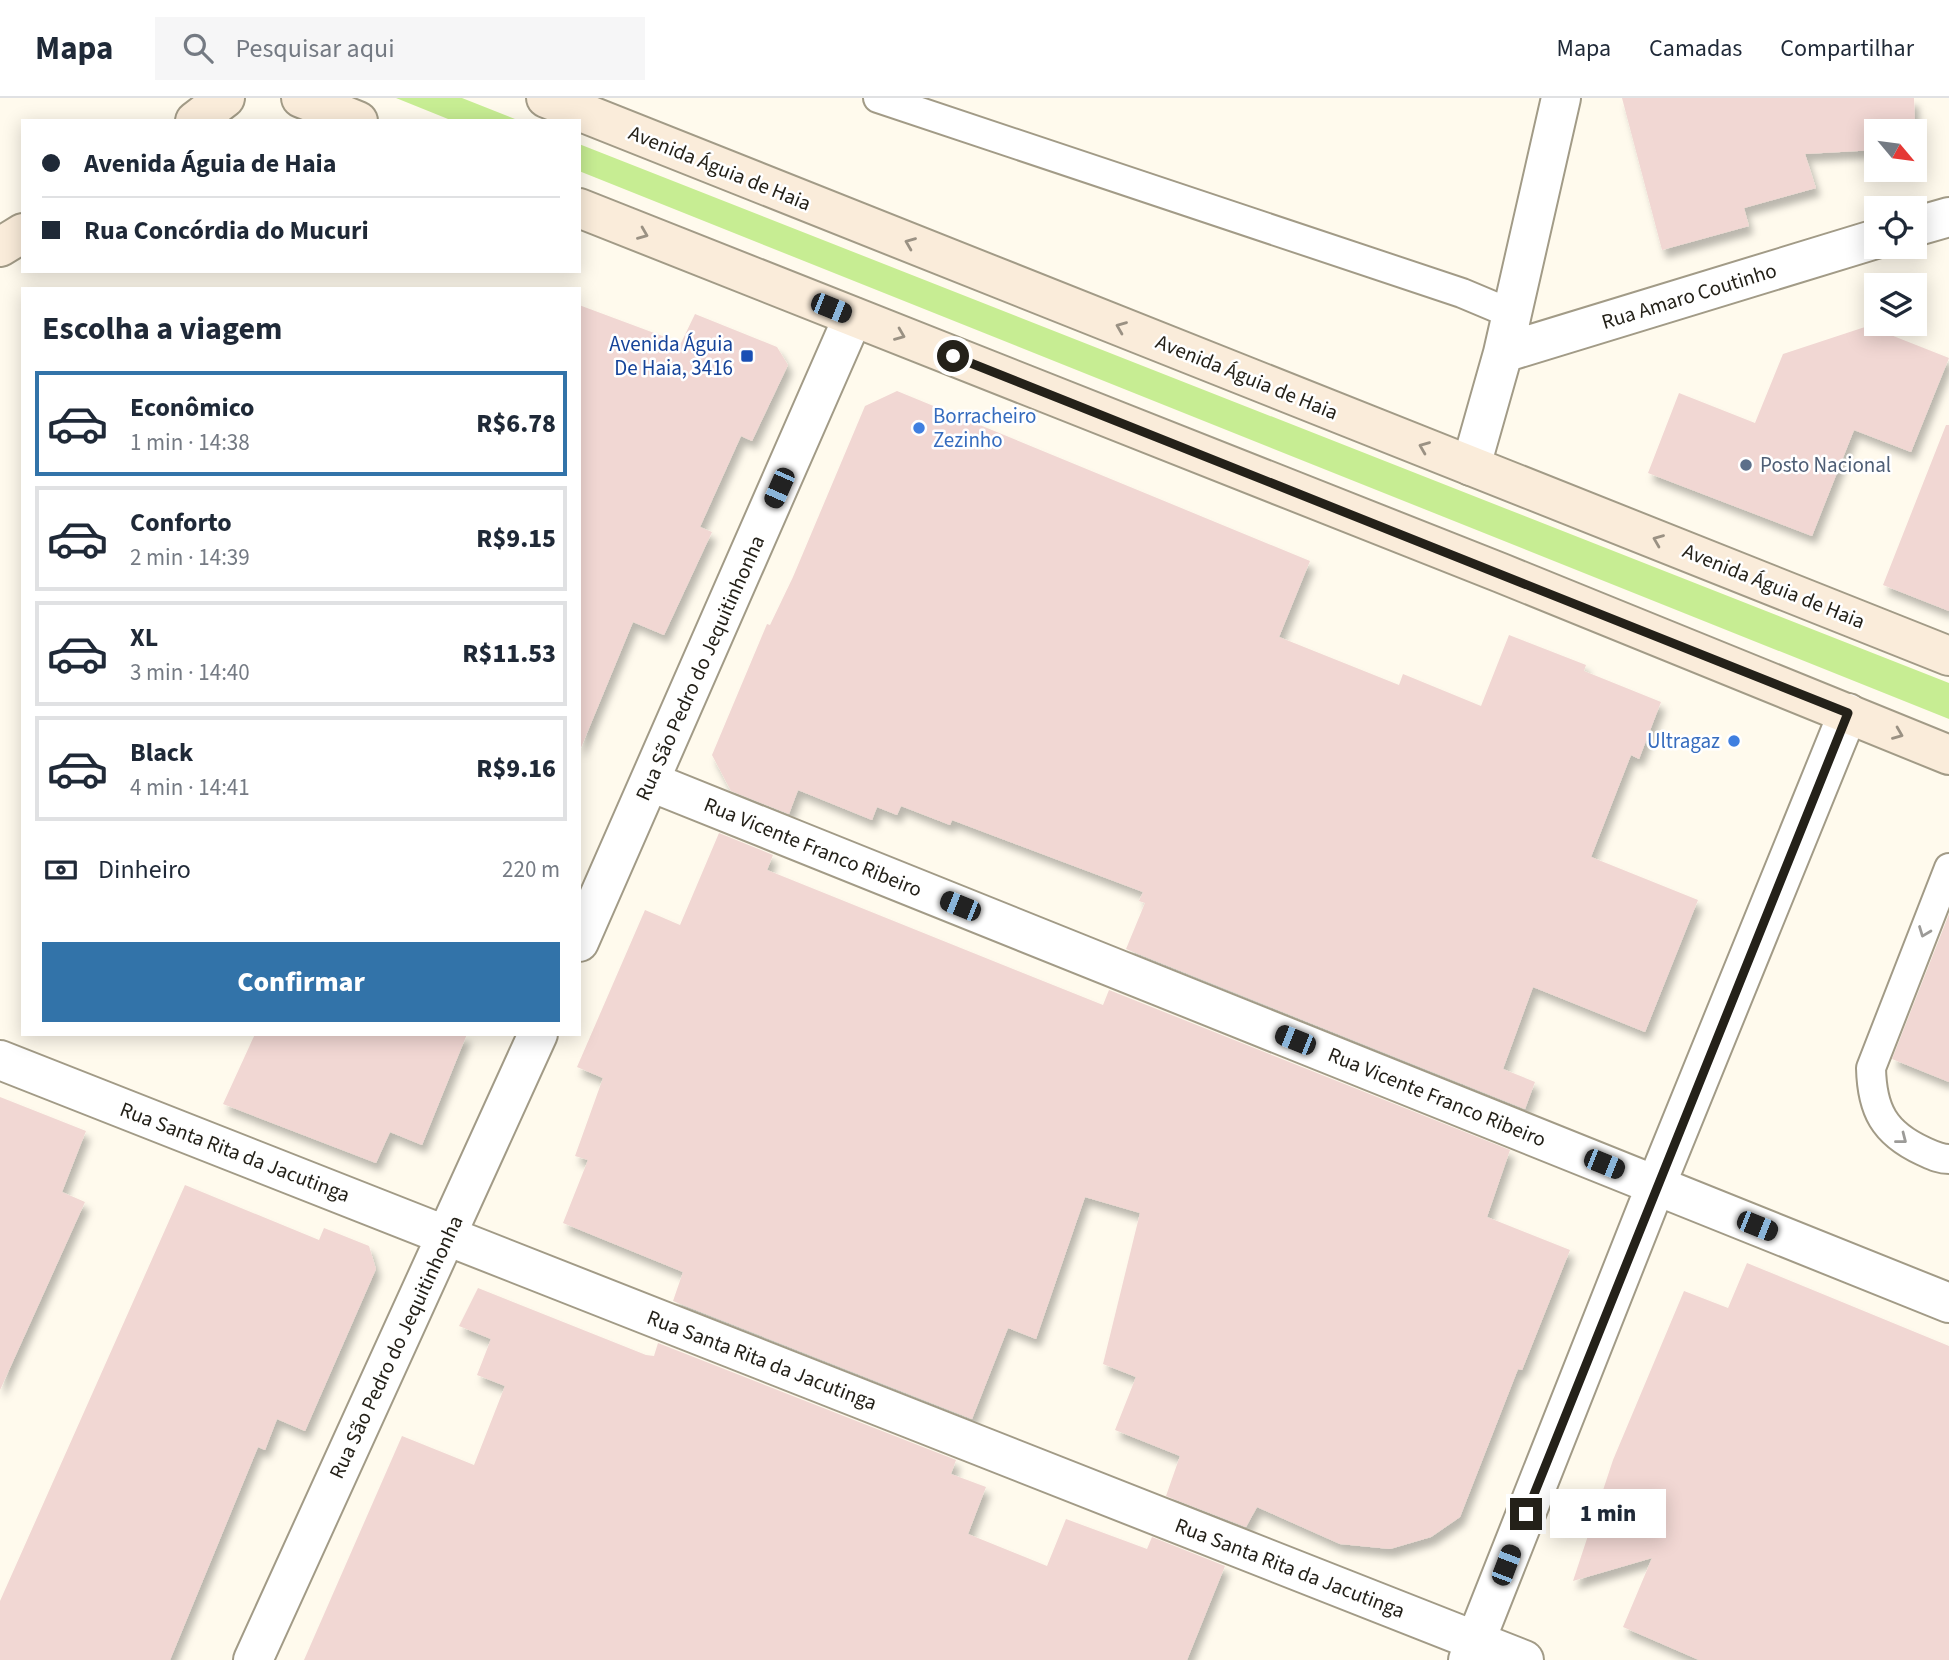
<!DOCTYPE html>
<html lang="pt">
<meta charset="utf-8">
<style>
:root{--surface:#fff;--page:#f6f6f7;--text:#1f2937;--muted:#747a83;--line:#e0e1e3;--accent:#3273a9}
body{margin:0;font-family:"Source Sans 3",sans-serif;background:var(--page);color:var(--text);height:100vh;display:flex;flex-direction:column;font-size:26px;white-space:nowrap}
*{box-sizing:border-box;margin:0}
p{font-size:23px;color:var(--muted)}
.icon{flex:none;width:38px;height:38px;fill:none;stroke:currentColor;stroke-width:2;stroke-linecap:round;stroke-linejoin:round}
.map{position:relative;flex:1;overflow:hidden}
.sheet{position:absolute;left:21px;top:189px;width:560px;height:749px;display:flex;flex-direction:column;background:var(--surface);border-radius:0px;box-shadow:0 4px 18px #0003}
.sheet>*{flex:none}
.top-card{position:absolute;left:21px;top:21px;width:560px;height:154px;border-radius:0px;box-shadow:0 4px 18px #0003;display:grid;align-content:center;height:154px;padding:0 21px;background:var(--surface)}
.needle{width:46px;rotate:119deg}
.buttons{position:absolute;left:1864px;top:21px;display:grid;gap:14px}
.buttons a{display:grid;place-items:center;width:63px;height:63px;border-radius:0px;background:var(--surface);box-shadow:0 4px 18px #0003;font-size:35px}
.end{position:absolute;width:32px;height:32px;margin:-16px;border:9px solid #242119;background:#fff;box-shadow:0 0 0 4px #fff}
.from{border-radius:50%}
.bubble{position:absolute;height:49px;border-radius:0px;background:var(--surface);box-shadow:0 4px 18px #0003;font-size:23px;font-weight:800;line-height:49px;text-align:center}
.car{position:absolute;width:21px;height:42px;margin:-21px -10px;border-radius:9px;box-shadow:0 0 5px 2px #0007;background:linear-gradient(#222 24%,#8ab4d8 0 40%,#222 0 76%,#8ab4d8 0 86%,#222 0)}
.top-card b{display:flex;align-items:center;gap:24px;height:66px;font-size:26px}
.top-card b+b{border-top:2px solid var(--line)}
.top-card i{width:18px;height:18px;background:var(--text)}
ul{padding:0;list-style:none}
li{display:flex;align-items:center;gap:21px;height:105px;margin:0 14px 10px;padding:0 7px;border:4px solid var(--line);border-radius:0px}
li div{flex:1}
li b{display:block;font-size:26px}
li em{font-style:normal;font-weight:800}
li.current{border-color:var(--accent)}
li>.icon{width:63px;height:63px;stroke-width:1.5}
h2{padding:0 21px;font-size:32px;line-height:84px}
.pay{display:flex;align-items:center;gap:18px;height:77px;padding:0 21px;font-size:26px}
.pay p{margin-inline-start:auto}
.button{display:flex;gap:14px;margin-top:auto;padding:14px 21px}
.button a{flex:1;height:80px;border-radius:0px;background:var(--accent);color:#fff;font-size:28px;font-weight:800;line-height:80px;text-align:center}
header{display:flex;align-items:center;gap:42px;box-sizing:border-box;height:98px;padding:0 35px;background:var(--surface);border-bottom:2px solid var(--line)}
header strong{font-size:33px}
nav{display:flex;gap:38px;margin-inline-start:auto;font-size:24px}
.search{width:490px;height:63px;background:var(--page);display:flex;align-items:center;gap:18px;box-sizing:border-box;padding:0 24px;border-radius:0px;color:var(--muted);font-size:26px}
.map>svg:first-child{display:block}
</style>
<header>
<strong>Mapa</strong>
<div class="search"><svg class="icon" aria-label="search" viewBox="0 0 24 24"><circle cx="10" cy="10" r="6"/><path d="M15 15l6 6"/></svg>Pesquisar aqui</div>
<nav><a>Mapa</a><a>Camadas</a><a>Compartilhar</a></nav>
</header>
<div class="map">
<svg width="1949" height="1562" viewBox="0 0 1949 1562">
<defs>
<filter id="shadow"><feDropShadow dx="4.5" dy="8" stdDeviation="3.5" flood-color="#0004"/></filter>
</defs>
<rect width="100%" height="100%" fill="#fffaed"/>
<path fill="#c7ed93" d="M396,0h66l58,23h-67z
M579,46l1370,539v36l-1370,-548z"/>
<path fill="#f1d7d3" filter="url(#shadow)" d="M1622,0h292l2,50 -2,-17h-38v19l-71,4 11,34 -72,20 5,18 -87,24z
M579,207l102,38 14,-29 82,33 11,18 -36,76 -11,-5 -41,91 12,5 -48,103 -31,-13 -53,128z
M1868,228l81,32 -38,94 -57,-22 -42,106 -164,-63 31,-80 76,30 28,-69z
M897,293l413,170 -31,76 120,48 4,-11 78,32 28,-71 77,30 -2,6 77,31 -22,57 -8,-4 -40,102 107,43 -53,132 -112,-45 -30,82 32,13 -10,27 -399,-160 19,-46 -6,-2 4,-9 -191,-72 -2,5 -49,-19 -4,9 -20,-8 -5,13 -74,-30 -9,24 -58,-23 -19,-36 55,-131 3,1 23,-48 72,-171z
M1946,327h3v186l-66,-26z
M719,735l54,22 -6,15 246,99 90,36 6,-15 401,160 -23,67 83,33 -48,120 -4,-1 -58,148 -29,20 -41,12 -50,-5 -83,-37 -11,20 -80,-31 14,-40 -65,-26 21,-53 -33,-13 37,-151 -55,-16 -49,142 -28,-11 -36,91 -299,-118 10,-29 -120,-49 25,-63 -13,-4 28,-78 -26,-11 68,-157 35,15z
M1949,816v168l-57,-23z
M255,936h212l-45,111 -32,-13 -14,31 -153,-59z
M0,999l86,34 -24,61 23,10 -85,188z
M185,1087l134,55 5,-12 45,18 7,23 -71,162 -28,-12 -12,31 -7,-3 -88,213h-170v-59z
M1747,1165l202,83v314h-250l-76,-33 29,-69 -79,23 40,-121 71,-169 44,17z
M478,1190l168,67 8,1 4,-13 298,117 -5,14 35,13 -18,47 79,32 19,-47 81,30 5,-12 73,29 -38,94h-883l98,-224 72,29 31,-79 -28,-11 14,-36 -32,-13z"/>
<g fill="none" stroke-linecap="round" stroke-linejoin="round">
<g stroke="#a29b87" stroke-width="32">
<path id="lane" d="M878,0l584,195 50,21
M1949,770l-78,200c1,42 13,65 52,83 9,4 16,8 26,8"/>
</g>
<g stroke="#a29b87" stroke-width="42">
<path id="street" d="M1914,129l35,-10
M1503,255l373,-114
M1471,368l32,-113 58,-255
M651,684l1298,521
M579,844l274,-625
M0,962l1524,600
M253,1562l285,-626
M1468,1562l188,-475 192,-472"/>
</g>
<g stroke="#a29b87" stroke-width="42">
<path id="secondary" d="M301,0l57,23
M546,0l1403,558
M195,23l30,-23
M579,110l922,365 448,182
M0,149l23,-14"/>
</g>
<use href="#lane" stroke="#fff" stroke-width="28"/>
<use href="#street" stroke="#fff" stroke-width="38"/>
<use href="#secondary" stroke="#faecda" stroke-width="38"/>
</g>
<defs><path id="oneway-chevron" d="M-2-3.5L2.5 0L-2 3.5" fill="none" stroke-width="1.6" stroke-linecap="round" stroke-linejoin="round" transform="scale(1.75)"/></defs>
<g stroke="#9a9183">
<use href="#oneway-chevron" transform="translate(643 136) rotate(22)"/>
<use href="#oneway-chevron" transform="translate(910 145) rotate(-158)"/>
<use href="#oneway-chevron" transform="translate(1121 229) rotate(-158)"/>
<use href="#oneway-chevron" transform="translate(900 237) rotate(22)"/>
<use href="#oneway-chevron" transform="translate(1424 349) rotate(-158)"/>
<use href="#oneway-chevron" transform="translate(1658 442) rotate(-158)"/>
<use href="#oneway-chevron" transform="translate(1898 636) rotate(22)"/>
</g>
<g stroke="#9c9b98">
<use href="#oneway-chevron" transform="translate(1924 834) rotate(111)"/>
<use href="#oneway-chevron" transform="translate(1902 1041) rotate(38)"/>
</g>
<g fill="none" stroke-linecap="round" stroke-linejoin="round">
<path stroke="#242119" stroke-width="9" d="M953,258l895,357 -322,801"/>
</g>
<rect fill="#1a4fb4" stroke="#fff" stroke-width="2.5" x="740" y="251" width="14" height="14" rx="3.5"/>
<g fill="#3f7fe0" stroke="#fff" stroke-width="2.5">
<circle cx="919" cy="330" r="7"/>
<circle cx="1734" cy="643" r="7"/>
</g>
<circle fill="#5c6f8a" stroke="#fff" stroke-width="2.5" cx="1746" cy="367" r="7"/>
<g text-anchor="middle" dominant-baseline="central" stroke-width="5" stroke-linejoin="round" paint-order="stroke">
<g font-size="21" fill="#242119" stroke="#fff">
<text transform="translate(720 70) rotate(22)">Avenida Águia de Haia</text>
<text transform="translate(1689 198) rotate(-17)">Rua Amaro Coutinho</text>
<text transform="translate(1247 279) rotate(22)">Avenida Águia de Haia</text>
<text transform="translate(1774 488) rotate(22)">Avenida Águia de Haia</text>
<text transform="translate(700 570) rotate(-66)">Rua São Pedro do Jequitinhonha</text>
<text transform="translate(813 749) rotate(22)">Rua Vicente Franco Ribeiro</text>
<text transform="translate(1437 999) rotate(22)">Rua Vicente Franco Ribeiro</text>
<text transform="translate(235 1054) rotate(21)">Rua Santa Rita da Jacutinga</text>
<text transform="translate(396 1249) rotate(-65)">Rua São Pedro do Jequitinhonha</text>
<text transform="translate(762 1262) rotate(21)">Rua Santa Rita da Jacutinga</text>
<text transform="translate(1290 1470) rotate(21)">Rua Santa Rita da Jacutinga</text>
</g>
<g font-size="21" fill="#164399" stroke="#fff" text-anchor="end">
<text x="733" y="246">Avenida Águia<tspan x="733" dy="24">De Haia, 3416</tspan></text>
</g>
<g font-size="21" fill="#366cbe" stroke="#fff" text-anchor="start">
<text x="933" y="318">Borracheiro<tspan x="933" dy="24">Zezinho</tspan></text>
<text x="1720" y="643" text-anchor="end">Ultragaz</text>
</g>
<g font-size="21" fill="#4e5e75" stroke="#fff" text-anchor="start">
<text x="1760" y="367">Posto Nacional</text>
</g>
</g>
</svg>
<div class="buttons">
<a><svg class="needle" viewBox="-14 -14 28 28"><path d="M0-13l5 13h-10z" fill="#e53935"/><path d="M0 13l5-13h-10z" fill="#747a83"/></svg></a>
<a><svg class="icon" aria-label="locate" viewBox="0 0 24 24"><circle cx="12" cy="12" r="6"/><path d="M12 2v4M12 18v4M2 12h4M18 12h4"/></svg></a>
<a><svg class="icon" aria-label="layers" viewBox="0 0 24 24"><path d="M12 4l9 5-9 5-9-5zM3 14l9 5 9-5"/></svg></a>
</div>
<i class="end from" style="left:953px;top:258px"></i>
<i class="end" style="left:1526px;top:1416px"></i>
<div class="bubble" style="left:1550px;top:1391px;width:116px">1 min</div>
<i class="car" style="left:831px;top:210px;rotate:112deg"></i>
<i class="car" style="left:779px;top:390px;rotate:204deg"></i>
<i class="car" style="left:960px;top:808px;rotate:292deg"></i>
<i class="car" style="left:1295px;top:942px;rotate:292deg"></i>
<i class="car" style="left:1604px;top:1066px;rotate:112deg"></i>
<i class="car" style="left:1757px;top:1128px;rotate:112deg"></i>
<i class="car" style="left:1506px;top:1467px;rotate:21deg"></i>
<div class="top-card">
<b><i class="from"></i>Avenida Águia de Haia</b>
<b><i></i>Rua Concórdia do Mucuri</b>
</div>
<section class="sheet">
<h2>Escolha a viagem</h2>
<ul>
<li class="current"><svg class="icon" aria-label="car" viewBox="0 0 24 24"><path d="M5 17H2v-5l4-1 3-4h7l3 4 3 1v5h-3M9 17h6M6 11h13"/><circle cx="7" cy="17" r="2"/><circle cx="17" cy="17" r="2"/></svg><div><b>Econômico</b><p>1 min · 14:38</p></div><em>R$6.78</em></li>
<li><svg class="icon" aria-label="car" viewBox="0 0 24 24"><path d="M5 17H2v-5l4-1 3-4h7l3 4 3 1v5h-3M9 17h6M6 11h13"/><circle cx="7" cy="17" r="2"/><circle cx="17" cy="17" r="2"/></svg><div><b>Conforto</b><p>2 min · 14:39</p></div><em>R$9.15</em></li>
<li><svg class="icon" aria-label="car" viewBox="0 0 24 24"><path d="M5 17H2v-5l4-1 3-4h7l3 4 3 1v5h-3M9 17h6M6 11h13"/><circle cx="7" cy="17" r="2"/><circle cx="17" cy="17" r="2"/></svg><div><b>XL</b><p>3 min · 14:40</p></div><em>R$11.53</em></li>
<li><svg class="icon" aria-label="car" viewBox="0 0 24 24"><path d="M5 17H2v-5l4-1 3-4h7l3 4 3 1v5h-3M9 17h6M6 11h13"/><circle cx="7" cy="17" r="2"/><circle cx="17" cy="17" r="2"/></svg><div><b>Black</b><p>4 min · 14:41</p></div><em>R$9.16</em></li>
</ul>
<div class="pay"><svg class="icon" aria-label="cash" viewBox="0 0 24 24"><path d="M3 7h18v10H3z"/><circle cx="12" cy="12" r="2"/></svg>Dinheiro<p>220 m</p></div>
<div class="button"><a>Confirmar</a></div>
</section>
</div>
